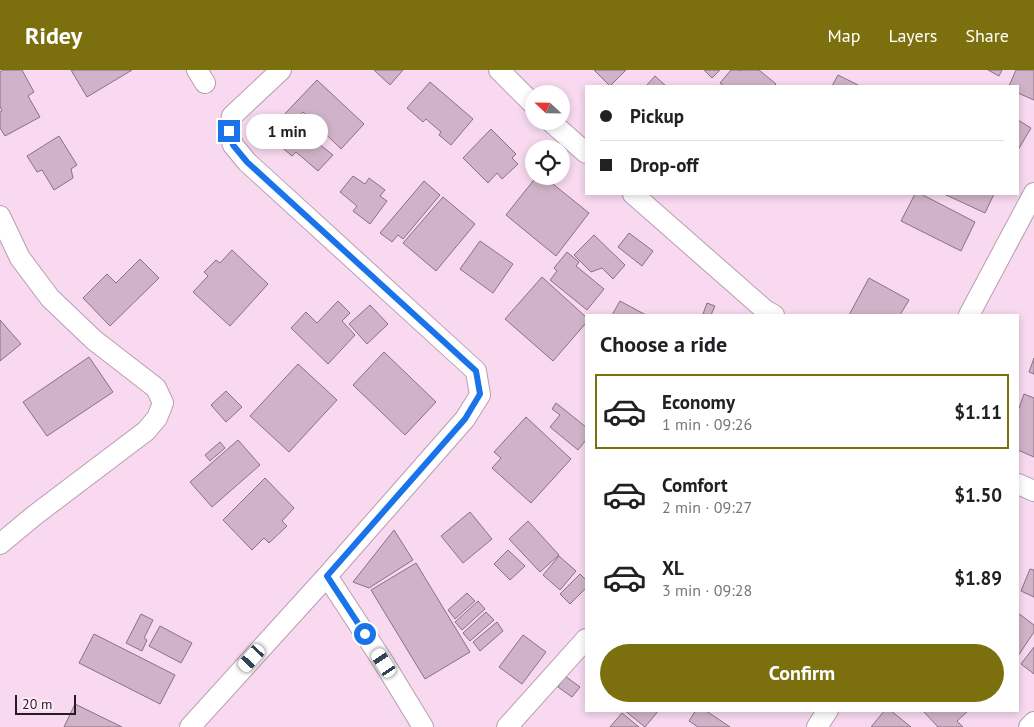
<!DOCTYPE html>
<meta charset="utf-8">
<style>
:root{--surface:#fff;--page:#f2f2f2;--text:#202124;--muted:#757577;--line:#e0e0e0;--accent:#7c700e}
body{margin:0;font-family:"PT Sans",sans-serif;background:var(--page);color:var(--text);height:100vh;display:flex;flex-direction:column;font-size:19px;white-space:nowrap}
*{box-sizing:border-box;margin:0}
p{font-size:16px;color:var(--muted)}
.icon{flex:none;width:28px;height:28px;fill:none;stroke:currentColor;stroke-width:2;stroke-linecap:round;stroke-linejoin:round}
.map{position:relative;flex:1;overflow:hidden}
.side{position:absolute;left:585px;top:244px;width:434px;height:398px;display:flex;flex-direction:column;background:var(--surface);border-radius:0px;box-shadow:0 2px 8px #0003}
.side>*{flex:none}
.hud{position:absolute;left:585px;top:15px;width:434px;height:110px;border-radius:0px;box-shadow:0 2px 8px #0003;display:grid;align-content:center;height:110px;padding:0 15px;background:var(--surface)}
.needle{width:32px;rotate:292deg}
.fabs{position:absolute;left:525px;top:15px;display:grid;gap:10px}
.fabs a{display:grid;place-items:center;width:45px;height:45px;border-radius:50%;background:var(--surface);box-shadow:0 2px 8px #0003;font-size:25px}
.scale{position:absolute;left:15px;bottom:12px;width:61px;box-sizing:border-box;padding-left:5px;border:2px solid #271c25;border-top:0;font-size:14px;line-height:18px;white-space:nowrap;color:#271c25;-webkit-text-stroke:4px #fdebf8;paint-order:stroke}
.end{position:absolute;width:22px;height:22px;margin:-11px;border:6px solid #1a73e8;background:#fff;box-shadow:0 0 0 2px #fff}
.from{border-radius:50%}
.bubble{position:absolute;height:35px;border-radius:18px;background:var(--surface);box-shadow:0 2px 8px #0003;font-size:16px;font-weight:800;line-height:35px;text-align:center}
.car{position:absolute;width:15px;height:30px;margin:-15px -8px;border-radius:6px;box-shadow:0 0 4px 1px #0007;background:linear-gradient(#fff 24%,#345 0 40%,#fff 0 76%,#345 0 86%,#fff 0)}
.hud b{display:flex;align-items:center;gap:18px;height:48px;font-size:19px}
.hud b+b{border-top:1px solid var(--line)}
.hud i{width:12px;height:12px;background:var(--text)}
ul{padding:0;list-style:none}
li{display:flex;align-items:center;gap:15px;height:75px;margin:0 10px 8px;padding:0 5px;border:2px solid transparent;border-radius:0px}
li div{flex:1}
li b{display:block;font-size:19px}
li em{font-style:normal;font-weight:800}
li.selected{border-color:var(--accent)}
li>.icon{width:45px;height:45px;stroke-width:1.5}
h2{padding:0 15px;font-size:22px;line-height:60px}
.cta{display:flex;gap:10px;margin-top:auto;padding:10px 15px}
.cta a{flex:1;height:58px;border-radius:30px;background:var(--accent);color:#fff;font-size:20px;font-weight:800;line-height:58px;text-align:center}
header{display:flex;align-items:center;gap:30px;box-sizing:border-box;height:70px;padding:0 25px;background:var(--accent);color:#fff}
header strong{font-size:24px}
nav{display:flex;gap:28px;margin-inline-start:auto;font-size:18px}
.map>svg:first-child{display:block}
</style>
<header>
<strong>Ridey</strong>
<nav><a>Map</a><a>Layers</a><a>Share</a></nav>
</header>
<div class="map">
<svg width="1034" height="657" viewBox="0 0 1034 657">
<rect width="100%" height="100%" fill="#f8d9f0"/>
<path fill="#d0b3c8" stroke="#8b7084" d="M3,0h19l12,22 -6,4 12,21 -35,19 -5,-8v-16l2,-1 -2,-5v-34z
M71,0h61l-45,27z
M374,0h29l-13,15z
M594,0h32l-16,16z
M704,0h16l-8,8z
M731,0h7l2,1 1,-1h18l17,14 -3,2h-49l-4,-3z
M988,0h14l-3,6z
M1016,0h18v30l-16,-7v-7h-9z
M838,5l22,11h-28z
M655,6l11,10h-20z
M317,10l47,44 -23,25 -38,-37 -16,18 -9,-9z
M430,12l43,37 -22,26 -12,-10 2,-3 -15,-13 -3,3 -16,-14z
M302,48l22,20 -5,6 14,11 -15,16 -22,-19 -4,4 -13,-11z
M1018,50l13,8 -13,22z
M491,59l25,25 -4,4 6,6 -16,15 -5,-6 -9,10 -25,-25z
M59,66l18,29 -6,4 2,9 -19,12 -12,-20 -5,2 -10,-16z
M353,106l12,8 4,-6 16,12 -5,6 7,5 -17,23 -17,-13 4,-5 -17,-14z
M537,106h6l46,37 -33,43 -50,-41z
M424,111l16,14 -37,44 -5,-4 -6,7 -12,-9z
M915,124h6l54,28 -14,29 -60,-30z
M944,124h50l-9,19z
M443,127l32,27 -39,47 -33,-28z
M629,163l24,18 -11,15 -24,-19z
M594,165l31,30 -12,14 -11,-11 -11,4 -17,-17z
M480,171l33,23 -20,29 -33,-24z
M232,180l36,34 -38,42 -37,-34 15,-16 -4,-4 12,-12 4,3z
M567,182l12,10 -3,4 28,23 -17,21 -37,-30 7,-9 -3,-3z
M140,189l19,19 -49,48 -27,-28 24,-24 9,9z
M542,207l44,40v6l-33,38 -48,-42z
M869,208l40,22 -9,15h-51z
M338,231l12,12 -8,8 13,14 -27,29 -37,-36 15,-16 11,11z
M620,231l26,14h-34z
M707,233l8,3 -4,9 -8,-1z
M370,235l18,19 -21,20 -18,-20z
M0,250l21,24 -21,17z
M384,282l52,50 -31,33 -52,-50z
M89,287l24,35 -66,44 -24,-34z
M1034,288v16l-5,-2z
M298,294l39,36 -48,52 -39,-36z
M226,321l16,16 -16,15 -15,-17z
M1024,324l10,4v59l-16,-7v-39z
M556,333l30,24v13l-8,10 -28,-23 10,-12 -8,-6z
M526,347l45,42 -40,44 -39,-35 9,-10 -7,-6z
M238,370l22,25 -48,42 -22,-25z
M220,372l5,6 -15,13 -5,-6z
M265,408l29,30 -12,13 5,5 -18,17 -5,-5 -12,12 -29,-30z
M470,442l22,27 -29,24 -22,-27z
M528,451l31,34 -19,17 -31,-33z
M394,460l19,30 -44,28 -16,-6z
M508,480l17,16 -15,14 -16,-16z
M559,486l17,15 -16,19 -17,-15z
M416,493l54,89 -45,27 -54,-89z
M1030,499l4,1v27l-13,-6z
M580,504l6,6v8l-16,16 -10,-10z
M467,523l8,8 -20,18 -7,-9z
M478,531l7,8 -23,21 -7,-8z
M486,542l8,8 -24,21 -7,-8z
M1018,543l16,12v7l-16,24z
M141,544l12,6 -9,18 3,2 -5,11 -16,-8z
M497,552l6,9 -23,20 -7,-9z
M160,556l32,17 -11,20 -32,-17z
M94,564l81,41 -15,29 -81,-41z
M523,565l23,17 -24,32 -23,-17z
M1034,577v27l-13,-10z
M565,606l15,11 -8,10 -14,-10z
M75,634l47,23h-58z
M624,640h35l-14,17z
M696,640h9l25,17h-32l-9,-6z
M885,640h5l21,17h-40z
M926,640h43l-12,11 6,6h-25l-14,-15z
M622,643l17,14h-29z"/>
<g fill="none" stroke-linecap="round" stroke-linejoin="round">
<g stroke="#b89cb1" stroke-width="22">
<path id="minor" d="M197,0l8,13
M499,0l35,35
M550,51l36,32
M633,124l132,116 9,5
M969,245l65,-122
M1018,414l16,7
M0,474l35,-29 111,-84 11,-13 6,-15 -7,-15 -62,-48 -44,-42 -30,-40 -20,-42
M327,506l57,87 39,64
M190,657l137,-151 138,-157 15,-24 -4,-24 -229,-209 -14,-17 -4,-14 3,-15 49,-46
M507,657l79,-88
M817,657l11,-17
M1029,657l5,-5"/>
</g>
<use href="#minor" stroke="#fff" stroke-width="20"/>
</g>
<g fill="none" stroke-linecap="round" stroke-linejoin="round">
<path stroke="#1a73e8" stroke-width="6" d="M229,61l4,14 14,17 229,209 4,23 -15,25 -138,157 38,58"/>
</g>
</svg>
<div class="fabs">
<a><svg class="needle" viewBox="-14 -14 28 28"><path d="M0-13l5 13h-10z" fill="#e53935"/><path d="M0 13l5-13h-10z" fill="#757577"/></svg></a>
<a><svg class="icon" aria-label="locate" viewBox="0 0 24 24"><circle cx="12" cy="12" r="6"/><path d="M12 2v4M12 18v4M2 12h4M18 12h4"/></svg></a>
</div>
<div class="scale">20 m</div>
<i class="end from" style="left:365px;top:564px"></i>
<i class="end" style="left:229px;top:61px"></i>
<div class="bubble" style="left:246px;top:44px;width:82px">1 min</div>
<i class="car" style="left:252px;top:588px;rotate:222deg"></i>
<i class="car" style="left:384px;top:593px;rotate:327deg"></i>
<div class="hud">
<b><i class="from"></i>Pickup</b>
<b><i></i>Drop-off</b>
</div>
<section class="side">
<h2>Choose a ride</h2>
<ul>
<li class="selected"><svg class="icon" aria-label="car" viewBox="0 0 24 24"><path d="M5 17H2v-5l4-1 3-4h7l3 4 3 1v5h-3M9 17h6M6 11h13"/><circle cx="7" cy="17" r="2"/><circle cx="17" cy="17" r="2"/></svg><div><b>Economy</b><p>1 min · 09:26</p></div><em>$1.11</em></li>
<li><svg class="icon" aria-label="car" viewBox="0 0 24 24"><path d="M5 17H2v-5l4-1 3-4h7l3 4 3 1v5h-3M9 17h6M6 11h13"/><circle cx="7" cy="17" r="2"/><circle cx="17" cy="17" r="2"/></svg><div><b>Comfort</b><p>2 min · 09:27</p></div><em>$1.50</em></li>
<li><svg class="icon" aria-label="car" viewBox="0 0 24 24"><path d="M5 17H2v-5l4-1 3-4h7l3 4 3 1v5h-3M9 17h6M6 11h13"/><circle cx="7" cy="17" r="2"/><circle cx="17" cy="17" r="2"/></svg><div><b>XL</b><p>3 min · 09:28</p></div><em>$1.89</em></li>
</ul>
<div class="cta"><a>Confirm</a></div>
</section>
</div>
